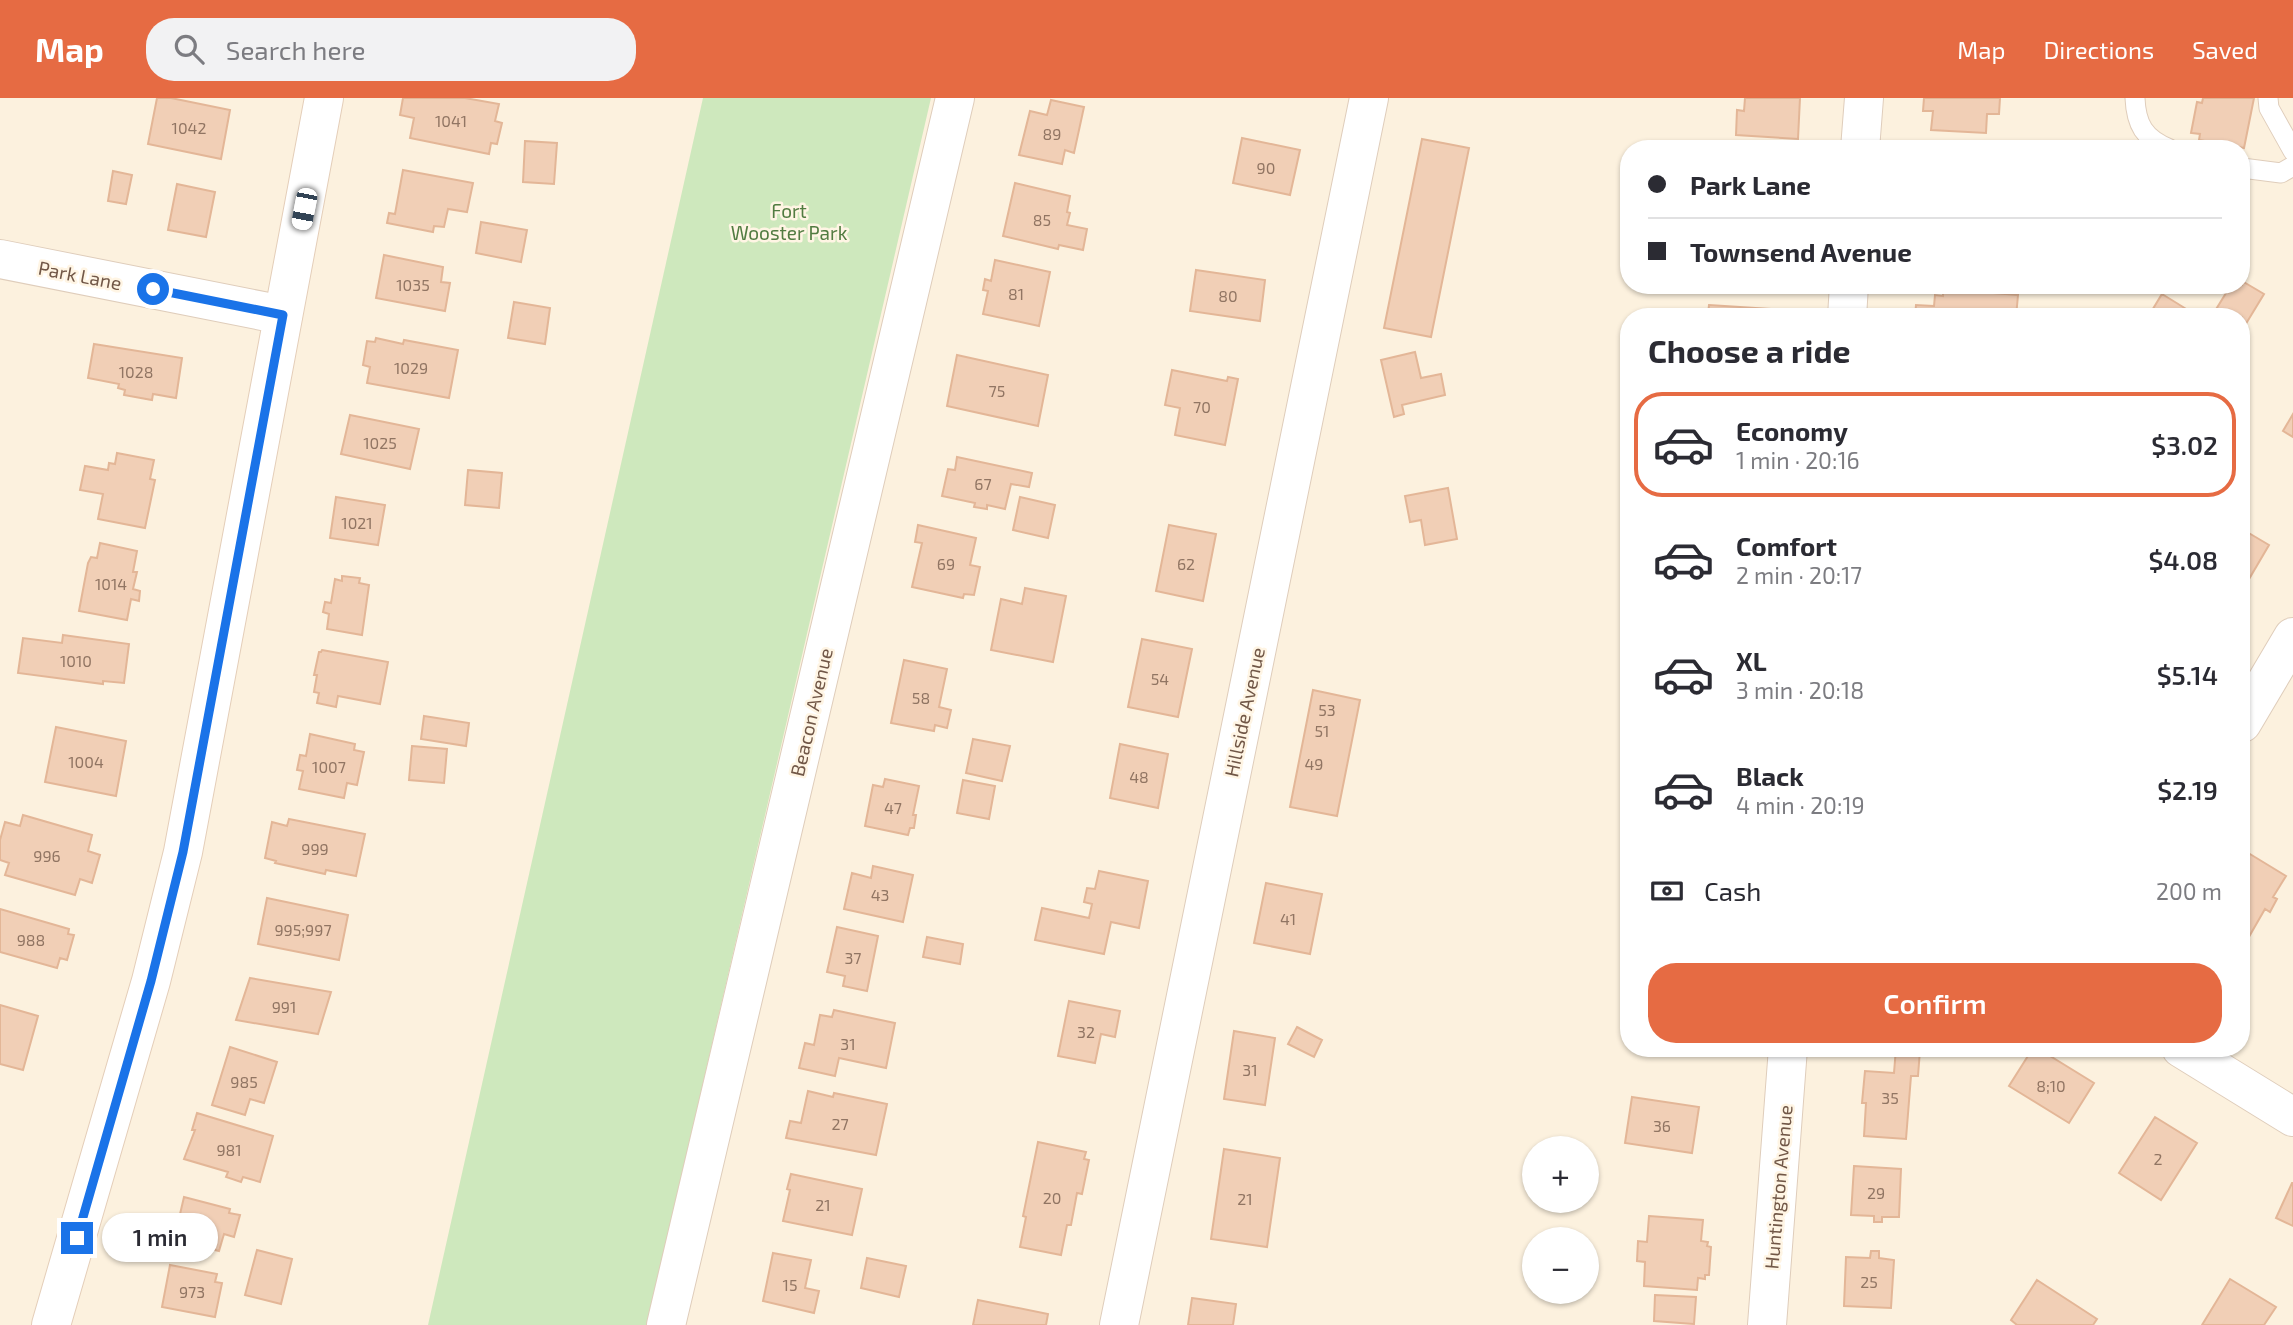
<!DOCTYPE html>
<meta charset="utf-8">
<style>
:root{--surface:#fff;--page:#f2f2f3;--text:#2b2b33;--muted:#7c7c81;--line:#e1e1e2;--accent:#e66b43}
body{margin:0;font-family:"Exo 2",sans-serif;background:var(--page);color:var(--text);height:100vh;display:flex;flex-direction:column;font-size:26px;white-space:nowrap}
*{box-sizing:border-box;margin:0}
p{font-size:23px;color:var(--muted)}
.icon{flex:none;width:38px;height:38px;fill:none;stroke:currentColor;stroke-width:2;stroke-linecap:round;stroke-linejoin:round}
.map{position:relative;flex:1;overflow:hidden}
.side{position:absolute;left:1620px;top:210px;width:630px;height:749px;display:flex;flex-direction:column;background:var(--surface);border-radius:28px;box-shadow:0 2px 5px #0004}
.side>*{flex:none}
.guide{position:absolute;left:1620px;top:42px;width:630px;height:154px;border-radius:28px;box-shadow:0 2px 5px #0004;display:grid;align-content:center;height:154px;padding:0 28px;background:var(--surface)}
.controls{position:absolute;left:1522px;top:1038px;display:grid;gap:14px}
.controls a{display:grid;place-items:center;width:77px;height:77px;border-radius:50%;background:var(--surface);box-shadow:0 2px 5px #0004;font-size:35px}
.end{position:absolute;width:32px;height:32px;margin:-16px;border:9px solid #1a73e8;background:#fff;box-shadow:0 0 0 4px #fff}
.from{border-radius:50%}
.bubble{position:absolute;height:49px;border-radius:24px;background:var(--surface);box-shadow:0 2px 5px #0004;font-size:23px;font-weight:600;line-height:49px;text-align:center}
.car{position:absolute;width:21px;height:42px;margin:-21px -10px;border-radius:9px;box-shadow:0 0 5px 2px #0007;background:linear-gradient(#fff 24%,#345 0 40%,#fff 0 76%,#345 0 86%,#fff 0)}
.guide b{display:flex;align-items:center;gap:24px;height:66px;font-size:26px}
.guide b+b{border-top:2px solid var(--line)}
.guide i{width:18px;height:18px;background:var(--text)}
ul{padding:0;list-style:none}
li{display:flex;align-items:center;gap:21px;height:105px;margin:0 14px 10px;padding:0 14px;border:4px solid transparent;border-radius:28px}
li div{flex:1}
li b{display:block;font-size:26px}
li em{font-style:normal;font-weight:600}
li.active{border-color:var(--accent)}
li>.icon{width:63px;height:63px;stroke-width:1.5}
h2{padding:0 28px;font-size:32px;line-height:84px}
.pay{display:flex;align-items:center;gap:18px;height:77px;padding:0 28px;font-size:26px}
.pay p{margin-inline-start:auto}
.action{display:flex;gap:14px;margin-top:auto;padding:14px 28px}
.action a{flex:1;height:80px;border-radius:28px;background:var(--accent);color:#fff;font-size:28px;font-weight:600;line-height:80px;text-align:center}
header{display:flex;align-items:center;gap:42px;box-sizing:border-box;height:98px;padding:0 35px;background:var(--accent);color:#fff}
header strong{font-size:33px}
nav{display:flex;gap:38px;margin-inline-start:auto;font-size:24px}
.search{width:490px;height:63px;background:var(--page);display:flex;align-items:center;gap:18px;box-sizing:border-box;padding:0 24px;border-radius:28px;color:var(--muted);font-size:26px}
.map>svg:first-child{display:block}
</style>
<header>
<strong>Map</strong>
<div class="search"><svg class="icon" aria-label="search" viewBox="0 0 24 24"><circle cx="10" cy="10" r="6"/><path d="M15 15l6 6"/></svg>Search here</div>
<nav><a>Map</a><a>Directions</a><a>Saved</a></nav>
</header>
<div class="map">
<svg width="2293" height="1227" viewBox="0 0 2293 1227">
<rect width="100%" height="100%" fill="#fcf1de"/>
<path fill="#cee8bd" d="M703,0h228l-284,1227h-219z"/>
<path fill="#f1cfb6" stroke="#e3b697" stroke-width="2" d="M157,0h14l59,12 -9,49 -73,-15z
M403,0h62l34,6 -4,17 7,2 -5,21 -6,-1 -2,11 -79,-16 4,-20 -14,-3z
M1745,0h55l-2,41 -62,-4 1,-25 7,1z
M1924,0h76l-1,16h-12l-1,19 -55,-3 2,-19h-10z
M2203,0h51l-10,50 -45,-8 1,-6 -9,-1 6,-31 5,1z
M1051,2l33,7 -10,46 -9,-3 -3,14 -43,-9 11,-44 17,4z
M1242,40l58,12 -10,45 -57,-12z
M1422,41l47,9 -38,189 -47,-9z
M525,43l32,2 -3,41 -31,-2z
M403,72l70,13 -6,29 -19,-3 -4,18 -10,-1 -1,6 -46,-9 2,-10 6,1z
M113,73l19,4 -6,29 -18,-3z
M1015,85l55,13 -3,16 3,1 -3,12 20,4 -4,21 -24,-5 -1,4 -55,-13z
M177,86l38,8 -9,45 -38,-7z
M481,124l46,8 -6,32 -45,-9z
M384,157l59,12 -2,15 9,1 -5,28 -69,-13z
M995,162l55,12 -11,54 -56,-12 5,-23 -5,-1 2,-11 6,2z
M1196,172l69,10 -5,41 -70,-10z
M2242,183l22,13 -20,33 -2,-1v-9h-16l-11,-6 16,-26h11z
M1943,191l75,6 -2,22h-101l1,-12 18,1 1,-11 8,1z
M2162,196l34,21 -1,2h-47z
M514,204l36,6 -5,36 -37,-6z
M1709,207l61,4 -1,8h-82l1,-5 20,2z
M376,240l27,6 1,-4 54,10 -9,48 -82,-15 3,-16 -7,-2 4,-24 8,1z
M94,246l88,14 -6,40 -23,-4 -1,6 -28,-5 1,-5 -7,-2 1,-4 -31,-6z
M1415,254l6,26 20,-4 4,21 -43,10 2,9 -10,3 -13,-57z
M957,257l91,20 -10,51 -91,-20z
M1172,272l55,11 1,-4 10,2 -13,66 -50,-10 5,-27 -15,-3z
M2293,316v23l-10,-6z
M350,317l69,14 -9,40 -69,-15z
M117,355l37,7 -4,19 5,1 -10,48 -47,-9 5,-25 -23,-4 5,-24 23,4 1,-7 6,1z
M957,359l75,16 -3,14 -18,-3 -6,25 -18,-4v4l-13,-2 1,-4 -33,-7 6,-27 7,1z
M468,372l34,3 -3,35 -34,-3z
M1448,390l9,51 -32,6 -4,-25 -11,2 -5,-26z
M336,399l49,8 -7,40 -48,-7z
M1020,399l35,8 -7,33 -35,-8z
M918,427l58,13 -6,27 10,2 -6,28 -10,-1 -1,4 -51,-11 10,-44 -7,-1z
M1169,427l47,9 -13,67 -47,-10z
M2242,431l27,16 -27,46z
M100,445l37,8 -4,21h4l-4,17 7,2 -1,10 -8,-2 -4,21 -48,-9 9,-48 3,-6 6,1z
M342,478l18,2 -1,5 10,2 -7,50 -35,-6 2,-15 -6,-2 2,-10 6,1 4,-24 7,2z
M1025,490l41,8 -13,66 -62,-12 10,-51 21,5z
M63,537l66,9 -5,39 -21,-2v3l-85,-11 5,-35 39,5z
M1142,541l50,10 -14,68 -50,-10z
M322,552l66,12 -8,42 -42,-8 -2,11 -19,-4 2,-10 -5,-1 3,-17h-3l5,-23h2z
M904,562l43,9 -8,38 12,3 -4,18 -12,-3 -1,6 -43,-8z
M1313,592l47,10 -23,116 -47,-9z
M424,618l45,7 -3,23 -45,-7z
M56,629l70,14 -10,55 -71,-14z
M310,636l45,10 -1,6 10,2 -7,33 -10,-2 -3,15 -45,-9 4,-18 -6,-1 3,-15 6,1z
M973,641l37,7 -8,35 -36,-8z
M1120,646l48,10 -10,54 -48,-10z
M412,648l35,3 -3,34 -35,-3z
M885,681l34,7 -6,29h3l-2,13h-4l-2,7 -43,-9 8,-41 10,2z
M963,682l32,6 -6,33 -32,-6z
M23,717l69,20 -4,16 12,4 -8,28 -12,-4 -5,16 -70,-20 4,-12 -9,-3v-20l5,-18 15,4z
M289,721l76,15 -9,42 -30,-6 -1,4 -50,-11 1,-2 -11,-3 7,-36 15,4z
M2245,753l41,25 -13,21 4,2 -7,13 -5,-3 -23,40v-93z
M873,768l40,9 -10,47 -59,-13 8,-36 19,5z
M1099,773l49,10 -9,47 -28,-6 -7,32 -69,-14 7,-32 47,10 3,-14 -8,-2 3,-14 8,1z
M1266,785l56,11 -12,60 -56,-11z
M267,800l81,17 -9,45 -81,-16z
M0,811l69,20 -1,5 6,1 -7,25 -7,-2 -3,10 -57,-16z
M837,829l41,9 -11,55 -24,-5 2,-10 -18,-4z
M927,839l36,7 -3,20 -37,-7z
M250,880l81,14 -13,42 -82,-14z
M1069,903l51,10 -5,26 -14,-3 -6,29 -37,-7z
M0,907l38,11 -15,54 -23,-6z
M834,912l61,13 -9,45 -47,-10 -4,18 -36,-8 6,-25 9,2 6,-30 12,2z
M1297,929l25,13 -8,17 -26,-13z
M1234,933l41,7 -10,67 -41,-6z
M230,949l47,15 -13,41 -14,-4 -5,16 -33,-10z
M1896,950l24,2 -2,26h-7l-5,63 -42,-3 2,-33h-4l3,-32 29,2z
M2033,950h4l57,35 -25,40 -60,-37z
M808,993l25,6 1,-4 53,11 -11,51 -90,-17 4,-17 11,2z
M1632,999l67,10 -7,46 -67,-10z
M197,1015l76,23 -13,46 -17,-5 -2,5 -15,-5 2,-5 -44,-13 11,-29h-3z
M2155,1019l42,26 -36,57 -42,-27z
M1038,1044l48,10 -2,7 5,1 -7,34 -5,-1 -6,32h-4l-6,30 -41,-8 6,-30 -3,-1z
M1224,1051l56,9 -13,89 -56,-8z
M1854,1068l47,3 -2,48h-17v5h-8v-6l-23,-1z
M791,1076l71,15 -10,46 -69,-14 7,-31 -3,-1z
M2292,1085h1v43l-17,-8z
M184,1099l46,12 -1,4 11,2 -6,22 -10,-3 -5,17 -45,-11z
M1649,1118l54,4 -2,21 7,1 -1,4 4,1 -2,28h-4v4l-7,-1 -1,12 -53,-4 1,-24 -8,-1 1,-20 9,1z
M257,1152l35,9 -11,45 -36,-9z
M1871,1153h8v7l15,2 -3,48 -47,-2 2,-49 24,1z
M773,1155l38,7 -6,28 14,3 -5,22 -51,-12z
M867,1160l39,8 -7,31 -38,-9z
M170,1167l47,9 -2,8 7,1 -7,34 -53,-10z
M2230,1181l46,28 -12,18h-62z
M2037,1182l60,39 -4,6h-76l-6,-5z
M1655,1197l41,2 -2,27 -40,-3z
M1192,1200l44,6 -3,21h-45z
M978,1202l70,14 -2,11h-73z"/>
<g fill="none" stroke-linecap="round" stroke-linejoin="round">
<g stroke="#dfcdbb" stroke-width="21">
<path id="service" d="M2135,0c1,26 9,41 35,51
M2268,0l1,10 24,43
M2242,70l39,5 12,-7"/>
</g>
<g stroke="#dfcdbb" stroke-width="40">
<path id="minor" d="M1860,51l4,-51
M0,161l283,56
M1847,219l2,-32
M2242,625l51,-86
M2181,950l112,69
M666,1227l289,-1227
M1119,1227l250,-1227
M1767,1227l21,-277"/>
</g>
<g stroke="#e4ceb9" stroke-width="40">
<path id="secondary" d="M51,1227l100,-344 32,-129 141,-754"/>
</g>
<use href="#service" stroke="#fff" stroke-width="19"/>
<use href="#minor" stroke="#fff" stroke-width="38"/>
<use href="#secondary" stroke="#fff" stroke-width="38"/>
</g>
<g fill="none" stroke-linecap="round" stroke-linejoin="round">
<path stroke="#1a73e8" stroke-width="9" d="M77,1140l74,-257 32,-129 100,-537 -130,-26"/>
</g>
<g text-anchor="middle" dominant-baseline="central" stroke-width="5" stroke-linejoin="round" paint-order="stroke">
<g font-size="16" fill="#917563">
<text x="451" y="22">1041</text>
<text x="189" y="29">1042</text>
<text x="1052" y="35">89</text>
<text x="1266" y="69">90</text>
<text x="1042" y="121">85</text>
<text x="413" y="186">1035</text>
<text x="1016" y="195">81</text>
<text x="1228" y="197">80</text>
<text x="411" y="269">1029</text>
<text x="136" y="273">1028</text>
<text x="997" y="292">75</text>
<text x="1202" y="308">70</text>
<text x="380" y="344">1025</text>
<text x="983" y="385">67</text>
<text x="357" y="424">1021</text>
<text x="946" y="465">69</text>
<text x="1186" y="465">62</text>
<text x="111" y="485">1014</text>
<text x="76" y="562">1010</text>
<text x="1160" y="580">54</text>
<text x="921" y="599">58</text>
<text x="1327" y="611">53</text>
<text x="1322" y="632">51</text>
<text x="86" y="663">1004</text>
<text x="1314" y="665">49</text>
<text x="329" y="668">1007</text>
<text x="1139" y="678">48</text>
<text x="893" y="709">47</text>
<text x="315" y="750">999</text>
<text x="47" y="757">996</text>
<text x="880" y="796">43</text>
<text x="1288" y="820">41</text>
<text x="303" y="831">995;997</text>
<text x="31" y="841">988</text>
<text x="853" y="859">37</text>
<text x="284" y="908">991</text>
<text x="1086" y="933">32</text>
<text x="848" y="945">31</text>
<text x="1250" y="971">31</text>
<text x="244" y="983">985</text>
<text x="2051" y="987">8;10</text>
<text x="1890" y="999">35</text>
<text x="840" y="1025">27</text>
<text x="1662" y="1027">36</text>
<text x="229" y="1051">981</text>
<text x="2158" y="1060">2</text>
<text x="1876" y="1094">29</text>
<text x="1052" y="1099">20</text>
<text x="1245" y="1100">21</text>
<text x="823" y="1106">21</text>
<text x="1869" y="1183">25</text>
<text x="790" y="1186">15</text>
<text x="192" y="1193">973</text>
</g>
<g font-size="19" fill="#527c41" stroke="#fff5e4">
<text x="789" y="112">Fort<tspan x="789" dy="22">Wooster Park</tspan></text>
</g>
<g font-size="19" fill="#715747" stroke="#fff5e4">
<text transform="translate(80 177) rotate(11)">Park Lane</text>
<text transform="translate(811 614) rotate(-77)">Beacon Avenue</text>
<text transform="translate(1244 614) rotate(-78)">Hillside Avenue</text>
<text transform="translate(1778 1089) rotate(-85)">Huntington Avenue</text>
</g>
</g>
</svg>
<div class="controls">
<a>+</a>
<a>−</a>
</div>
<i class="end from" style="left:153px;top:191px"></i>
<i class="end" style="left:77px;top:1140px"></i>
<div class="bubble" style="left:102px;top:1115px;width:116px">1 min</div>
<i class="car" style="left:304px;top:111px;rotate:191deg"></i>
<div class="guide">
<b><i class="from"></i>Park Lane</b>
<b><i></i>Townsend Avenue</b>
</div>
<section class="side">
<h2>Choose a ride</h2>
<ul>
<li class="active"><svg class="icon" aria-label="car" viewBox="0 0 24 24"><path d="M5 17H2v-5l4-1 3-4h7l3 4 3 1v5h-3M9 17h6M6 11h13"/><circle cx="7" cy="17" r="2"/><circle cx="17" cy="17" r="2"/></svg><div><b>Economy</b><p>1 min · 20:16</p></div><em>$3.02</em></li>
<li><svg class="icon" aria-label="car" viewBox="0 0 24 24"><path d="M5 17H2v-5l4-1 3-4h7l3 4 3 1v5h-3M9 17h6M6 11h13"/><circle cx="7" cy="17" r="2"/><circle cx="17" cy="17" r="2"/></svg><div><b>Comfort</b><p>2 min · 20:17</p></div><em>$4.08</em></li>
<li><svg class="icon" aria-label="car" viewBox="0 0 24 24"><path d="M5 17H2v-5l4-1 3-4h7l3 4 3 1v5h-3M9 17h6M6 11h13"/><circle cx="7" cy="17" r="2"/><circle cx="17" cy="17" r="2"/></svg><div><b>XL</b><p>3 min · 20:18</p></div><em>$5.14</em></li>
<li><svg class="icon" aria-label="car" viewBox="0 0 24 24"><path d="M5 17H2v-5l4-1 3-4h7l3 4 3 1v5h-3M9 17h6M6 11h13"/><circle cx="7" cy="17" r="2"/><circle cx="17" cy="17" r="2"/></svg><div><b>Black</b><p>4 min · 20:19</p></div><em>$2.19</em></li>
</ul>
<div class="pay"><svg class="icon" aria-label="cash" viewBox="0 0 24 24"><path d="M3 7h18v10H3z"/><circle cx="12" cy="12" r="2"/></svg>Cash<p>200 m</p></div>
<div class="action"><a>Confirm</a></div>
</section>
</div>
